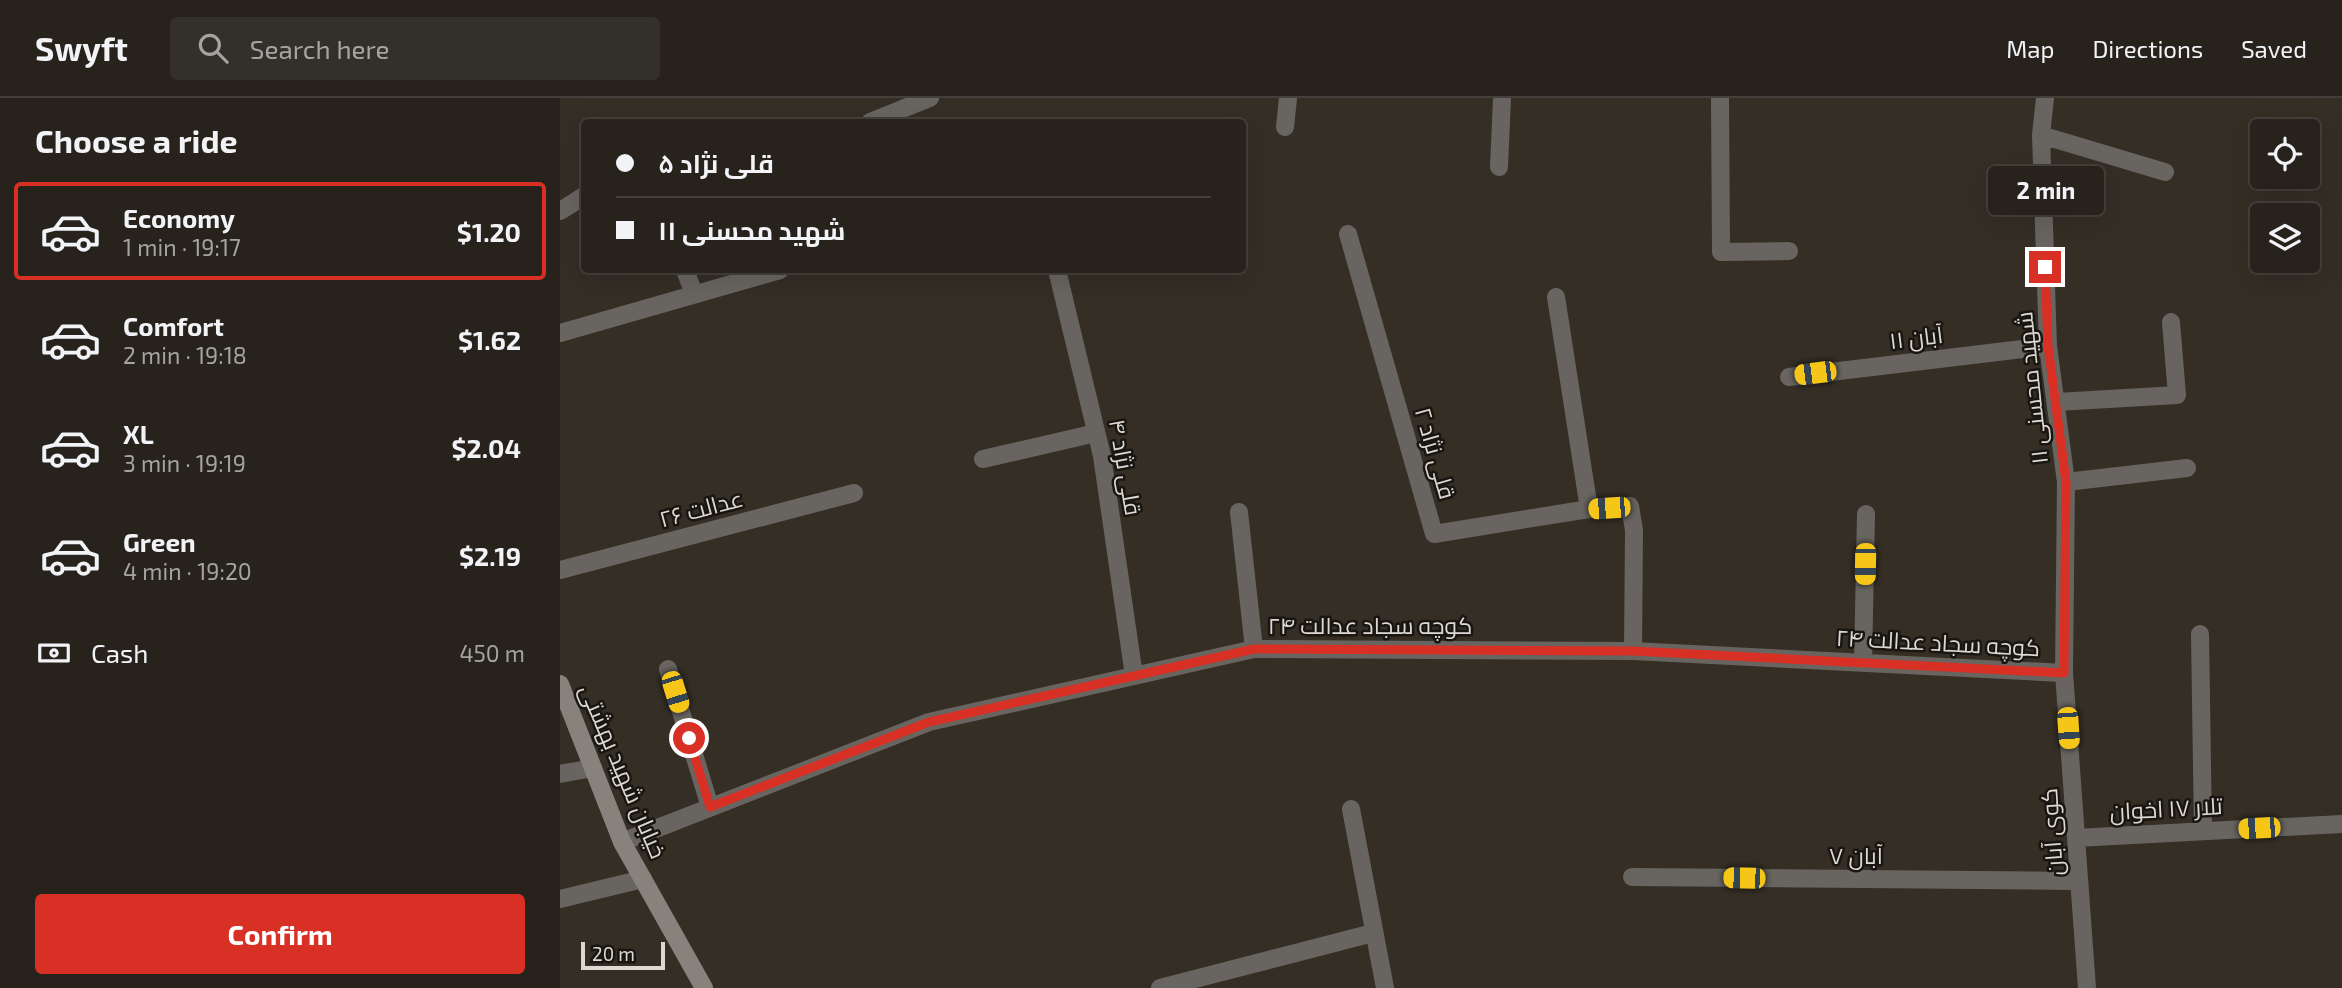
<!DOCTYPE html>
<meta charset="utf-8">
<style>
:root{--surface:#27221c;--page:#332f29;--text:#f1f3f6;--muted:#a4a4a3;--line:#433f3b;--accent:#d93025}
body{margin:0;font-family:"Exo 2",Cairo,sans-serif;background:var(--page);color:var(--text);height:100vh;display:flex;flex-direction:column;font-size:26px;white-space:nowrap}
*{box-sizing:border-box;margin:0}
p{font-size:23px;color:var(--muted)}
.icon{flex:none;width:38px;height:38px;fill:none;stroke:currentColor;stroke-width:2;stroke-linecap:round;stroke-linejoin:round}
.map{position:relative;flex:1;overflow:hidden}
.drawer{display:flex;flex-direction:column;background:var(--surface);width:560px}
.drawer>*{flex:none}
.top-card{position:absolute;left:21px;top:21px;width:665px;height:154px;border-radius:7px;box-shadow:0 7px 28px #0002,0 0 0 2px var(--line);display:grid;align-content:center;height:154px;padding:0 35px;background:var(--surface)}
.fabs{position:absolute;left:1690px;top:21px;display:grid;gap:14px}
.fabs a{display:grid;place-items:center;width:70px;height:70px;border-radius:7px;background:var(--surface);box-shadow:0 7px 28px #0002,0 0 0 2px var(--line);font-size:35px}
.scale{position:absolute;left:21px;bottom:18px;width:84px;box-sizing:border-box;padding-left:7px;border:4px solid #dcd8d2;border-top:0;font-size:19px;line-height:24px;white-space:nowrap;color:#dcd8d2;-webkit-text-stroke:5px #191612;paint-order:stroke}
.end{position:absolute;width:32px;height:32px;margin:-16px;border:9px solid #d93025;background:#fff;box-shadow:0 0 0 4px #fff}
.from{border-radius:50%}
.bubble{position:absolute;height:49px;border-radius:7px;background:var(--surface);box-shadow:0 7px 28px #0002,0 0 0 2px var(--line);font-size:23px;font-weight:700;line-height:49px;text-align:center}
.car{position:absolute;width:21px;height:42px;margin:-21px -10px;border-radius:9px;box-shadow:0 0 5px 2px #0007;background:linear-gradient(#f5c518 24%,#345 0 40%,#f5c518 0 76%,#345 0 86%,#f5c518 0)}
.top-card b{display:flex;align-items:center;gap:24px;height:66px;font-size:26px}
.top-card b+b{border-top:2px solid var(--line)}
.top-card i{width:18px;height:18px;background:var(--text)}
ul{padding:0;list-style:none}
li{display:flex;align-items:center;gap:21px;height:98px;margin:0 14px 10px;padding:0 21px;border:4px solid transparent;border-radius:7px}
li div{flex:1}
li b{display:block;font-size:26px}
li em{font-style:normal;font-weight:700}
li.current{border-color:var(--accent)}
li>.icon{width:63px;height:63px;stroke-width:1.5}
h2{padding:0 35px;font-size:32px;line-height:84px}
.pay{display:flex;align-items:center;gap:18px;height:77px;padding:0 35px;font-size:26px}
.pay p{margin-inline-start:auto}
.primary-button{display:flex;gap:14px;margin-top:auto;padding:14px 35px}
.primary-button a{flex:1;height:80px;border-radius:7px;background:var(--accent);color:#fff;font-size:28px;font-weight:700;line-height:80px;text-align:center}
header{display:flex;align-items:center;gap:42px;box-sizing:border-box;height:98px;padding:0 35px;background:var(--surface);border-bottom:2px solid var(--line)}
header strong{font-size:33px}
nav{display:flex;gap:38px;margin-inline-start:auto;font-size:24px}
.search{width:490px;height:63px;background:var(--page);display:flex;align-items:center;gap:18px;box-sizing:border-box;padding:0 24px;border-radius:7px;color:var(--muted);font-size:26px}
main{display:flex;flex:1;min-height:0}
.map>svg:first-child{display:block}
</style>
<header>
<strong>Swyft</strong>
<div class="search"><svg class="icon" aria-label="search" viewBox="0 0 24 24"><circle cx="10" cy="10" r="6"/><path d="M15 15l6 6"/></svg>Search here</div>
<nav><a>Map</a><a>Directions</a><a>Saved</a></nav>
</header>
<main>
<section class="drawer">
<h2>Choose a ride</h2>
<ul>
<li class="current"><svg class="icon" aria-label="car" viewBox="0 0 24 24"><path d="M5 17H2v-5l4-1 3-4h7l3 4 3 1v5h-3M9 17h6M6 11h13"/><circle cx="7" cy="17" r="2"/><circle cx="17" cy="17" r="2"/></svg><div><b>Economy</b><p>1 min · 19:17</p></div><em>$1.20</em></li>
<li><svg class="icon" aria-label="car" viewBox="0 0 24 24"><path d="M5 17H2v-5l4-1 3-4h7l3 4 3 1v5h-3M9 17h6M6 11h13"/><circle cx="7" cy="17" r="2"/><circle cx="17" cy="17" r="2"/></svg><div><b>Comfort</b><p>2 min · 19:18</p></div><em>$1.62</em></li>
<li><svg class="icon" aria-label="car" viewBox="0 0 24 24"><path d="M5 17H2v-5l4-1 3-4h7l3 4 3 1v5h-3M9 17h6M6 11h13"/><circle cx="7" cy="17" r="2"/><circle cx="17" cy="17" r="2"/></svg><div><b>XL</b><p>3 min · 19:19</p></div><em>$2.04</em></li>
<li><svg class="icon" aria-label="car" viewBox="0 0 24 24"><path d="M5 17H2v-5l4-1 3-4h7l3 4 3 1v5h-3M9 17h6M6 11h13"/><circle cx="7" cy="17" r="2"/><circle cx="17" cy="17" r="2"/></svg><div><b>Green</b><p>4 min · 19:20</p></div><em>$2.19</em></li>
</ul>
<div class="pay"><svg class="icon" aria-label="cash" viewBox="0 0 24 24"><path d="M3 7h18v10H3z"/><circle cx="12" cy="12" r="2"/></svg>Cash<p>450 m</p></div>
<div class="primary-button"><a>Confirm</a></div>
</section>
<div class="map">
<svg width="1782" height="890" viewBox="0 0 1782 890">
<rect width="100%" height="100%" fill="#342e25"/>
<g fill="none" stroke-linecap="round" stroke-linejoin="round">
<path stroke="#686560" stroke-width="18" d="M1160,0l1,154 68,-1
M1485,0l-4,37 7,211 18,136 -2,191 23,315
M310,24l60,-24
M725,29l3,-29
M1481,37l124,37
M939,69l3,-69
M0,113l24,-15
M788,136l86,300 155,-25 41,-3 4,24 -1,121
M125,172l9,24
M497,172l45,186 32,220
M996,199l33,212
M0,235l220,-63
M1229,279l259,-31
M1497,304l120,-7 -6,-73
M423,361l113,-26
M1506,384l121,-14
M679,414l15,137
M0,472l294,-77
M1640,536l3,197
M1303,565l3,-149
M108,571l42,138
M0,676l33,-6
M791,711l34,179
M1516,740l266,-14
M62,744l307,-120 325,-73 379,2 431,22
M1072,779l447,4
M0,801l83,-20
M600,890l213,-55"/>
<path stroke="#87827c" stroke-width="18" d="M0,586l62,158 82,146"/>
</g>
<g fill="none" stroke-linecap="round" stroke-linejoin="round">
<path stroke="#d93025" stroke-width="9" d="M129,640l21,69 219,-85 325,-73 379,2 431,22 2,-191 -18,-136 -3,-79"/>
</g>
<g text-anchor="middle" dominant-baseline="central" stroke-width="5" stroke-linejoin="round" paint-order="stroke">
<g font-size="23" fill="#dcd8d2" stroke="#191612">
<text transform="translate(1356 239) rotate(-7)">آبان ۱۱</text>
<text transform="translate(1471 290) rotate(-96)">شهید محسنی ۱۱</text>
<text transform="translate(876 355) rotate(74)">قلی نژاد ۲</text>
<text transform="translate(566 369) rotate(80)">قلی نژاد ۴</text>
<text transform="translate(141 410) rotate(-15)">عدالت ۲۶</text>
<text x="810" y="527">کوچه سجاد عدالت ۲۴</text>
<text transform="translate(1378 544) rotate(3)">کوچه سجاد عدالت ۲۴</text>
<text transform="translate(64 673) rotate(67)">خیابان شهید بهشتی</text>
<text transform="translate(1606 710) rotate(-3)">تلار ۱۷ اخوان</text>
<text transform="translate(1491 734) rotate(-94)">کوی آبان</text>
<text x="1296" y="757">آبان ۷</text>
</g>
</g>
</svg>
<div class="fabs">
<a><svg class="icon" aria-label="locate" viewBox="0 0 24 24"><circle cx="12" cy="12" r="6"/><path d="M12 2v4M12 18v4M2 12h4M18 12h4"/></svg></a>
<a><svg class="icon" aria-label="layers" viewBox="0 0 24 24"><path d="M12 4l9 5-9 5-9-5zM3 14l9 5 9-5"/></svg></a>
</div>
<div class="scale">20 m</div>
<i class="end from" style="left:129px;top:640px"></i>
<i class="end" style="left:1485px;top:169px"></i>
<div class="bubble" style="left:1428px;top:68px;width:116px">2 min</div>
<i class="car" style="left:1255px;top:275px;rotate:263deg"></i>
<i class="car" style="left:1049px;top:410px;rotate:266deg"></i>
<i class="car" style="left:1305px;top:466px;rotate:181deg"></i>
<i class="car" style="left:115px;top:594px;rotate:163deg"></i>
<i class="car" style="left:1508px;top:630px;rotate:176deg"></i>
<i class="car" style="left:1699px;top:730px;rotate:267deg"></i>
<i class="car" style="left:1184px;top:780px;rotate:271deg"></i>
<div class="top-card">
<b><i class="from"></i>قلی نژاد ۵</b>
<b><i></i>شهید محسنی ۱۱</b>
</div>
</div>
</main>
